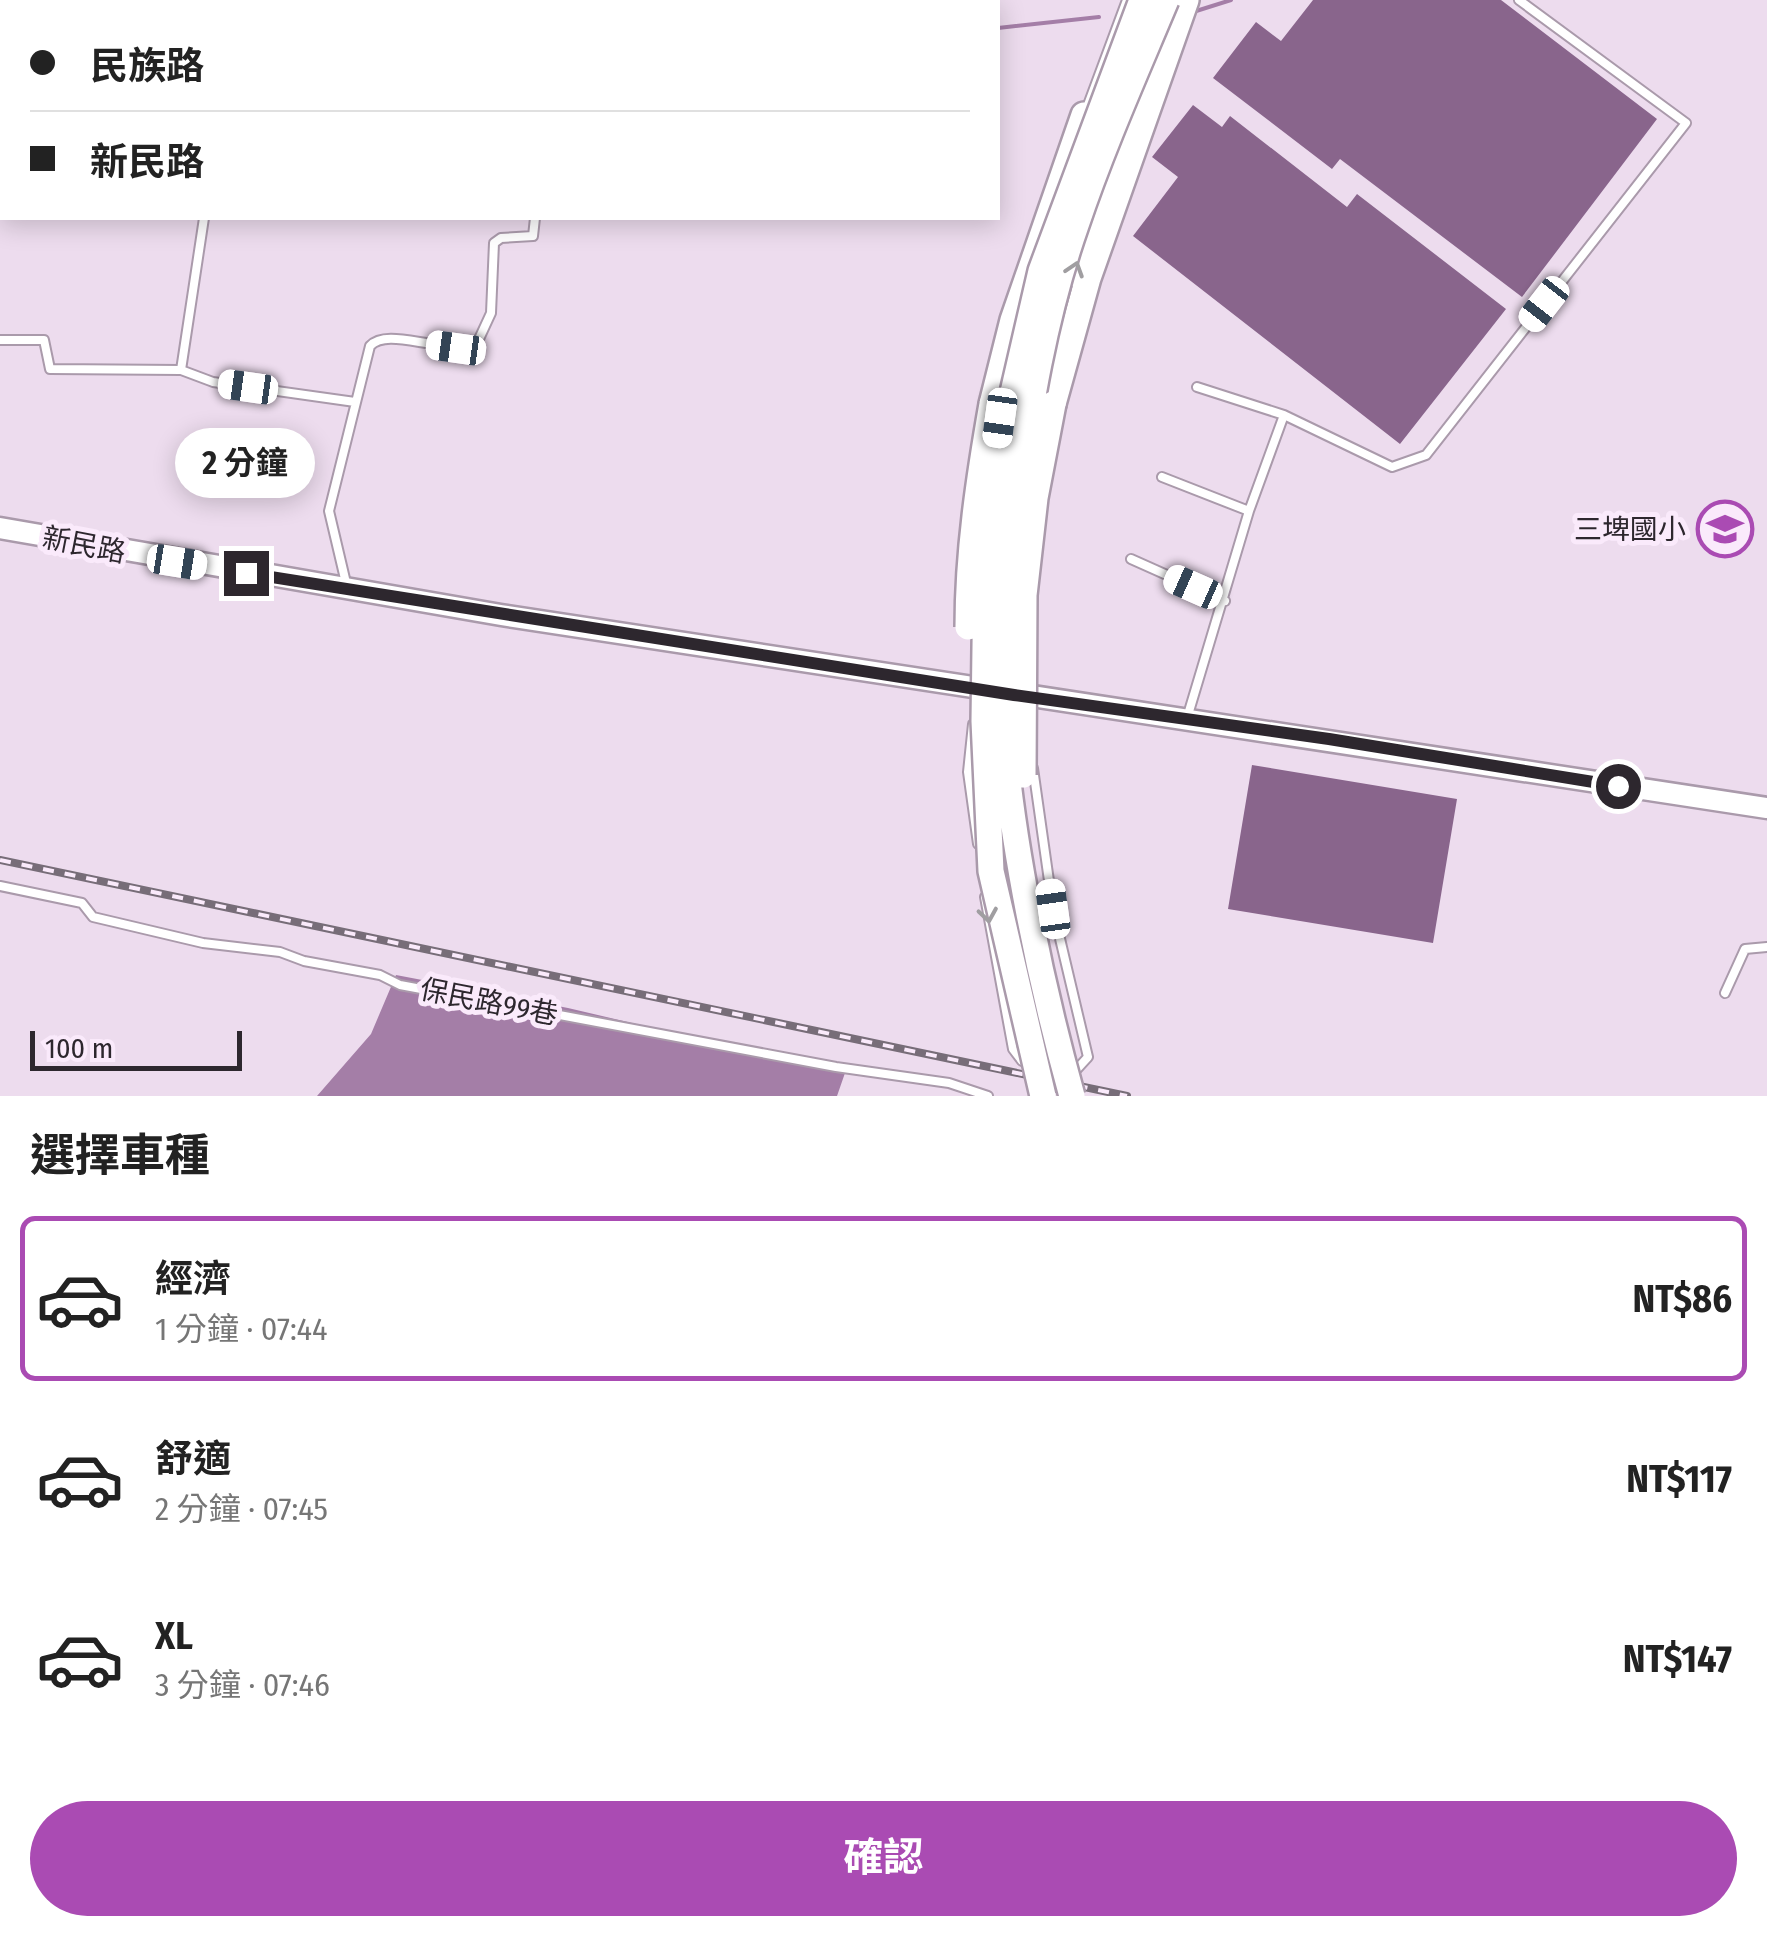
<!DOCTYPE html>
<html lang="zh-TW">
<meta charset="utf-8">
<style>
:root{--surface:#fff;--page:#f2f2f2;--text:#222;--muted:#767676;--line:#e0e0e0;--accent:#aa4bb3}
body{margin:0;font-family:"Fira Sans Condensed","Noto Sans TC",sans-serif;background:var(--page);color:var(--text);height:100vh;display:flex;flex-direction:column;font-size:38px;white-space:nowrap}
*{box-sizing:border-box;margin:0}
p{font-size:32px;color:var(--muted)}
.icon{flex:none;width:55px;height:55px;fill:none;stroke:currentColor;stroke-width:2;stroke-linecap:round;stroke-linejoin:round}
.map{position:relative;height:1096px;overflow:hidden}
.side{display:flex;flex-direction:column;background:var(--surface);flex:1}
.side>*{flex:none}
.guide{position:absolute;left:0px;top:0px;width:1000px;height:220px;box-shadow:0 5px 25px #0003;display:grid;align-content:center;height:220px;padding:0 30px;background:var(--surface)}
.scale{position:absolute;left:30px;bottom:25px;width:212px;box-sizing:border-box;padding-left:10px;border:5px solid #2d272e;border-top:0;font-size:28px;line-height:35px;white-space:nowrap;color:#2d272e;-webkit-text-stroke:8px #faeafb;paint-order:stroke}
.end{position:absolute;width:45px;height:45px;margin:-22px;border:12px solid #2d272e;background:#fff;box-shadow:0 0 0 5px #fff}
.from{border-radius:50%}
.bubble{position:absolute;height:70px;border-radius:35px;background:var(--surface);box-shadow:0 5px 25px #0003;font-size:32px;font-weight:700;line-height:70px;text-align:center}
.car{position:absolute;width:30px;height:60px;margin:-30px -15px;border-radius:12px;box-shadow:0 0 8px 2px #0007;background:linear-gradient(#fff 24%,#345 0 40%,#fff 0 76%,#345 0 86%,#fff 0)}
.guide b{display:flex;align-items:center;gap:35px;height:95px;font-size:38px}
.guide b+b{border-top:2px solid var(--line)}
.guide i{width:25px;height:25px;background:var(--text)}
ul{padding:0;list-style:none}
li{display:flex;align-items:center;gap:30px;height:165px;margin:0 20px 15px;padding:0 10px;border:5px solid transparent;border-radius:15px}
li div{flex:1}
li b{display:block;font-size:38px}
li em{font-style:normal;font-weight:700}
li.active{border-color:var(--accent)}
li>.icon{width:90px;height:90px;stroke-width:1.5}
h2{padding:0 30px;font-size:45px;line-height:120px}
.action{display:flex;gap:20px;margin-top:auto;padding:20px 30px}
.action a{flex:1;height:115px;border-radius:60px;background:var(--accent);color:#fff;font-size:40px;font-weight:700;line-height:115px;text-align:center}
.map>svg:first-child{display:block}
</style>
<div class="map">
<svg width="1767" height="1096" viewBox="0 0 1767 1096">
<rect width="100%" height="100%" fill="#eddcee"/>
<path fill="#a47ea7" d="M396,975l172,33 277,65 -8,23h-520l54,-62z"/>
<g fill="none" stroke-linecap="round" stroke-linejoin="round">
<path stroke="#a47ea7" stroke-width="4" d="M1193,12l38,-12
M998,28l101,-11
M0,170l2,-1"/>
</g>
<path fill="#89658c" d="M1313,0h188l156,119 -135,178 -182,-138 -8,10 -119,-91 43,-56 25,19z
M1193,105l29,22 8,-11 117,91 10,-13 149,115 -106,135 -267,-208 45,-59 -26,-20z
M1252,765l205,34 -24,144 -205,-34z"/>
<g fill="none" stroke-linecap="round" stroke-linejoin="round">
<g stroke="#aa9aab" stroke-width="12">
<path id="service" d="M154,0l1,2
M926,0v2
M1085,113l42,-113
M1071,282l63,-170
M0,340h44l6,29 131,1 32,12 142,20
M181,370l23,-152
M1197,387l87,28 108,52 34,-12 260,-332 -167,-123
M1162,477l87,34
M1131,559l94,42
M346,583l-17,-72 41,-165c20,-21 77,13 109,-7l12,-26 3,-70 7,-5 32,-2 2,-18
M1187,718l62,-207 35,-96
M973,724l-5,48 10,72
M1033,768l20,141 35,148 -11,12 -5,-1
M0,886l82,17 11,14 110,26 77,9 24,9 76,14 20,10 436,82 113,16 39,13
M985,897l28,152 9,12 7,1
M1725,993l20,-44 22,-2"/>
</g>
<g stroke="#aa9aab" stroke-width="25">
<path id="tertiary" d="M0,528l501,87 1266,193"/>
</g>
<g stroke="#aa9aab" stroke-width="30">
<path id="trunk" d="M992,404l21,-84 71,-205
M1053,404l35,-126 98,-278"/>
</g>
<use href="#service" stroke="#fff" stroke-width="8"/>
<use href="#tertiary" stroke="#fff" stroke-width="20"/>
<use href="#trunk" stroke="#fff" stroke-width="25"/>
<g stroke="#776d78" stroke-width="8">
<path id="rail" d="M0,860l1127,236"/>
</g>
<use href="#rail" stroke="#faeafb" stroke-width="4" stroke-dasharray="11" stroke-linecap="butt"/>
<g stroke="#aa9aab" stroke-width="30" stroke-linecap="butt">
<path id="trunk-bridge" d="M968,627c0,-75 11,-149 24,-223
M1023,775l1,-180 11,-97 18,-94
M1043,1096l-52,-225 -7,-150 2,-146 25,-174 30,-130 101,-271
M1072,1096c-31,-111 -60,-250 -69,-364 -6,-75 3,-153 13,-227 13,-94 28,-189 60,-280 26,-77 59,-151 90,-225"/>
</g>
<use href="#trunk-bridge" stroke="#fff" stroke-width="25"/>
</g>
<defs><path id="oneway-chevron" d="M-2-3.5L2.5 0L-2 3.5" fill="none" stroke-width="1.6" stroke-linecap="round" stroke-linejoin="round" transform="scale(2.5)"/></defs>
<g stroke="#a09ea1">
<use href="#oneway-chevron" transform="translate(1075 269) rotate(-72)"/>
<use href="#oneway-chevron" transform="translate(988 915) rotate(81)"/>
</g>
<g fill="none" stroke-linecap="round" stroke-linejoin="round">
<path stroke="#2d272e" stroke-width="12" d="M246,573l768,122 315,44 289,47"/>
</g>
<defs>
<g id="school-ring" transform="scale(2.875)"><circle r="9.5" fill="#faeafb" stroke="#aa4bb3" stroke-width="1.5"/><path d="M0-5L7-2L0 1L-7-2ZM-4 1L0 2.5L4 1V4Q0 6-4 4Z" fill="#aa4bb3"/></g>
</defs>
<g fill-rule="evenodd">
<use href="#school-ring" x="1725" y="529"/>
</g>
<g text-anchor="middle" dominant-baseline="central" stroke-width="10" stroke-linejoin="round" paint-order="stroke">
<g font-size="28" fill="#2d272e" stroke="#faeafb" text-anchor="end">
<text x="1686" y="529">三埤國小</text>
</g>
<g font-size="28" fill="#2d272e" stroke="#faeafb">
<text transform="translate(84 545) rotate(11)">新民路</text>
<text transform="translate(489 1002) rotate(11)">保民路99巷</text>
</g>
</g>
</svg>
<div class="scale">100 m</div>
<i class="end from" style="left:1618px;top:786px"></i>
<i class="end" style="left:246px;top:573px"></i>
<div class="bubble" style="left:175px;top:428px;width:140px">2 分鐘</div>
<i class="car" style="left:1544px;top:304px;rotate:218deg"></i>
<i class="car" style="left:456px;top:348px;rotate:278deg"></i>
<i class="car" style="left:248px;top:387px;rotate:278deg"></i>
<i class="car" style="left:1000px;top:418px;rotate:188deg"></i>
<i class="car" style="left:177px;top:562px;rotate:99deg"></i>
<i class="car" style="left:1193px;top:587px;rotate:294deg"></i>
<i class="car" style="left:1053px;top:909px;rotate:352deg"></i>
<div class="guide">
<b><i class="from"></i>民族路</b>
<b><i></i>新民路</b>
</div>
</div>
<section class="side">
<h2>選擇車種</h2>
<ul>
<li class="active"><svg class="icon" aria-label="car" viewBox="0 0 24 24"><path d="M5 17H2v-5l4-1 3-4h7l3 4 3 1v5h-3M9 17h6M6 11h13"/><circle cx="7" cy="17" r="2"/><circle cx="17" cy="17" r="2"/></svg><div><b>經濟</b><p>1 分鐘 · 07:44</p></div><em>NT$86</em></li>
<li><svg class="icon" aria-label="car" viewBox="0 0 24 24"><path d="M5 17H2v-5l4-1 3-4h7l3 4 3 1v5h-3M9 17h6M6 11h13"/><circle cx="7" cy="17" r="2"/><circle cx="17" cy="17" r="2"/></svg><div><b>舒適</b><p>2 分鐘 · 07:45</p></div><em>NT$117</em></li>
<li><svg class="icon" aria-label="car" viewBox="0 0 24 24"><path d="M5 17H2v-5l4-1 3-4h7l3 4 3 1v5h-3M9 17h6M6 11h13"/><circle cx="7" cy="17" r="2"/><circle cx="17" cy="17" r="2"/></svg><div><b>XL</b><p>3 分鐘 · 07:46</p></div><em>NT$147</em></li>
</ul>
<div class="action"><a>確認</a></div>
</section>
